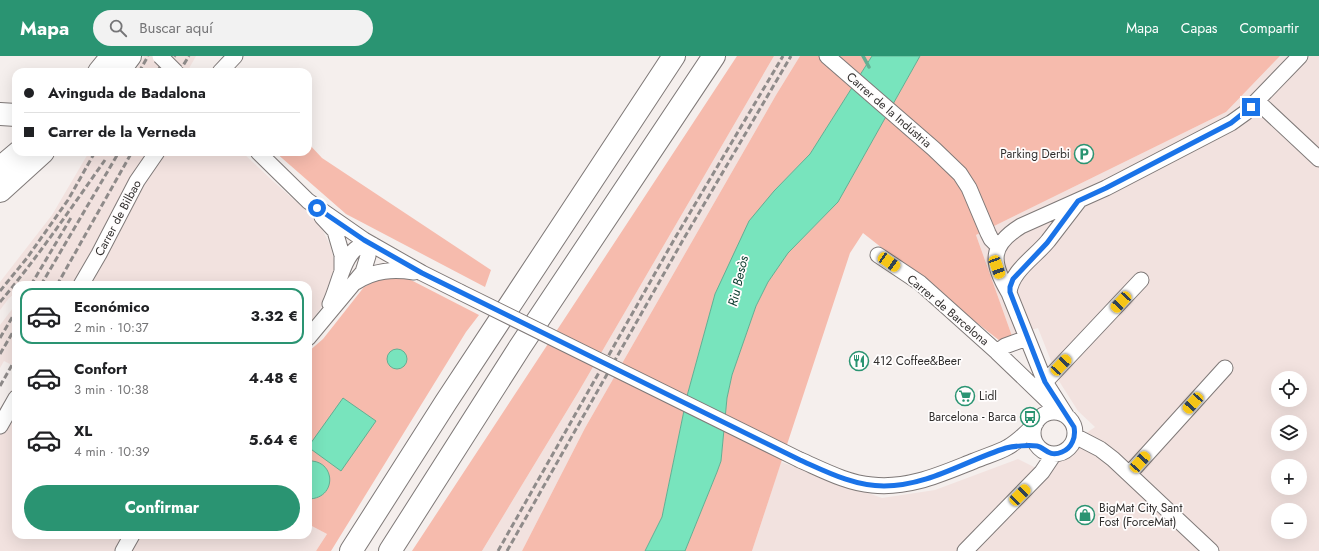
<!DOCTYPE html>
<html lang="es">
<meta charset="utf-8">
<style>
:root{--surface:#fff;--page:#f2f2f2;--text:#202124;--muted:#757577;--line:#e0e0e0;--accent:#2a9472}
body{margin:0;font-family:Jost,sans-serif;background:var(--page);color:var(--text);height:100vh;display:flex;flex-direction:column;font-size:15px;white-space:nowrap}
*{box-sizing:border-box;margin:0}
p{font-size:13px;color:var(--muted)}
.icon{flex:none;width:22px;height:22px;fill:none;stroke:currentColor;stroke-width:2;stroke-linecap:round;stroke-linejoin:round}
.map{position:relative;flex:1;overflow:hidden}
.details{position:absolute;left:12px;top:225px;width:300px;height:258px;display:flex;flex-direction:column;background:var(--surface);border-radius:12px;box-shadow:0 4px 16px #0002}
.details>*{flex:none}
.top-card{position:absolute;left:12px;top:12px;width:300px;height:88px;border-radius:12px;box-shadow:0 4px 16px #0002;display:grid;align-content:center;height:88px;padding:0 12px;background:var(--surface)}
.buttons{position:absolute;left:1271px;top:315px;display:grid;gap:8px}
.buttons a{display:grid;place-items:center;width:36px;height:36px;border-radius:50%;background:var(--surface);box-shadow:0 4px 16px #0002;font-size:20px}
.end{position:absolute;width:18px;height:18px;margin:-9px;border:5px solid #1a73e8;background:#fff;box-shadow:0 0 0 2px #fff}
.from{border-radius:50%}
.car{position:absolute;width:12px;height:24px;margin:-12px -6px;border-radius:5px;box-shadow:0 0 3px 1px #0007;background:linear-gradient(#f5c518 24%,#345 0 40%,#f5c518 0 76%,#345 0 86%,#f5c518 0)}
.top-card b{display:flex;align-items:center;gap:14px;height:38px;font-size:15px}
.top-card b+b{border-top:1px solid var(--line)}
.top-card i{width:10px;height:10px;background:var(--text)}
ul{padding:7px 0 0;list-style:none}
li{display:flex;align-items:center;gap:12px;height:56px;margin:0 8px 6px;padding:0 4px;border:2px solid transparent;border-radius:12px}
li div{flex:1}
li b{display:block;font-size:15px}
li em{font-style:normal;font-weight:700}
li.active{border-color:var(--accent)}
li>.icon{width:36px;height:36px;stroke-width:1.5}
.primary-button{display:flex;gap:8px;margin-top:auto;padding:8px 12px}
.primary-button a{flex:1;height:46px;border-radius:24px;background:var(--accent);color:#fff;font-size:16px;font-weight:700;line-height:46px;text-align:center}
header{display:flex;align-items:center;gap:24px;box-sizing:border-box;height:56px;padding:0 20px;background:var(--accent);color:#fff}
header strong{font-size:19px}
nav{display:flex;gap:22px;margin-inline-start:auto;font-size:14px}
.search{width:280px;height:36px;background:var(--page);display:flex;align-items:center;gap:10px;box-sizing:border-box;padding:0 14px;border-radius:22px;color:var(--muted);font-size:15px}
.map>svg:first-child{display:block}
</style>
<header>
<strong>Mapa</strong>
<div class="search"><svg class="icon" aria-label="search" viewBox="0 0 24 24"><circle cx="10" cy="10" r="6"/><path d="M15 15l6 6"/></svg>Buscar aquí</div>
<nav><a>Mapa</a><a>Capas</a><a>Compartir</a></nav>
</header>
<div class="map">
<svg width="1319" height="495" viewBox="0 0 1319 495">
<rect width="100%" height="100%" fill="#f5efed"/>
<path fill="#f2e2df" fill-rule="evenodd" d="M144,0h52l-9,16h-52z
M774,0h26l-24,39 -191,333 -63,123h-40l97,-160z
M1280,0h39v495h-567l29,-89 101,36 53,-8 83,-31 18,9 59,-41 -17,-16 -19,-30 -21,-53 -26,8 -36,-101 250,-123zM1278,322h22v22h-22zM1278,366h22v22h-22zM1278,410h22v22h-22zM1278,454h22v22h-22z
M89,96h153l32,30 44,39 12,24 4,15v12l-5,18 -7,16 -9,13 -5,5v-39h-292v8l-7,5 -9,12v-28l52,-67z
M16,248v63l-12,-6 -4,7v-43z
M16,327v152h292v-11l19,10 -11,17h-316v-141z"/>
<path fill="#f6bbad" d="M737,0h37l-195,335 -97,160h-70z
M800,0h72l-62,98 -36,37 -59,103 -28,102 -25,121 -17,34h-123l63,-123 191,-333z
M920,0h360l-54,56 -250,123 36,101 -12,5 -137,-108 -13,20 -98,298h-67l32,-79 4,-11 6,-63 5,-23 24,-69 12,-24 20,-29 50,-51z
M308,87l14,15 169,112 -6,17 -139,-73 -71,-62h33z
M407,222l72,37 -13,17 -135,219h-15l11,-17 -19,-10v-172l15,-13 41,-52 15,-8z"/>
<path fill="#78e4bd" stroke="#63ae92" d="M872,0h48l-82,146 -50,51 -20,29 -12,24 -24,69 -5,23 -6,63 -4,11 -32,79h-40l17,-34 25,-121 28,-102 34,-73 25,-30 36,-37z
M387 303a10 10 0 1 1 20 0a10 10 0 1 1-20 0Z
M343,342l33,23 -35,50 -33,-24z
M308,405c28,-2 30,38 0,38z"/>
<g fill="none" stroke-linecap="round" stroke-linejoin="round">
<path stroke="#63ae92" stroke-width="3.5" d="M863,0l6,11"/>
<g stroke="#7f7978" stroke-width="17">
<path id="minor" d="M827,0l107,93 26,25 9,14 19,45 3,6 7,7
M220,16l15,-16
M1257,45l62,58
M258,96l50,49 56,39 58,33 38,19
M322,161l13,14 7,24v16
M878,199l42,28 77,69 51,49
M356,226c19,-12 37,-13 58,-10
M81,229l18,-31 38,-73 20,-29
M1009,237c2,-22 26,-36 39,-52 10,-13 20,-26 30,-39
M330,248c8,-16 13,-47 27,-56 5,-2 11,-2 16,-3
M308,282l55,-66 5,-16v-5l-4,-11
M997,296l8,-6 22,-8
M1045,326l96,-102
M1033 377a21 21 0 1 1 42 0a21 21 0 1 1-42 0Z
M1066,359l-21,-33 -36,-89c-18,-31 -20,-47 12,-67l85,-38 125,-65 14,-10 55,-57
M0,370l16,-28
M1075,380l25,13 13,10 98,92
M800,404c23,10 47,23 72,25 37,4 69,-11 102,-24 11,-5 24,-8 34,-14 11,-6 19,-15 28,-24
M1129,418l96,-106
M123,495l9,-16
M965,495l77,-79 12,-18"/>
</g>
<g stroke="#7f7978" stroke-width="24">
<path id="highway" d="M99,16l13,-16
M118,16l12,-16
M0,58l16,1
M0,112l19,-16
M0,135l43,-39
M351,495l95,-149 228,-346
M390,495l130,-204 194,-291"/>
</g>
<use href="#minor" stroke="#fff" stroke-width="15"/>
<use href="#highway" stroke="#fff" stroke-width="22"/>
<path stroke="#8f8b8a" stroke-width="3" stroke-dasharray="6 3" stroke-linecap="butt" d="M139,16l9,-16
M157,16l10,-16
M165,16l10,-16
M179,16l10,-16
M31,229l41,-69
M41,229l78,-133
M57,229l75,-133
M0,235l27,-33 41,-58 27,-48
M0,246c38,-45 71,-94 105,-142
M0,282l16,-27
M0,298l16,-27
M0,330l16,-28
M498,495l177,-313 108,-182
M507,495l176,-311 108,-184"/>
<g stroke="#7f7978" stroke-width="17" stroke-linecap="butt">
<path id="minor-bridge" d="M160,0l16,16
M460,236l340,168"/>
</g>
<use href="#minor-bridge" stroke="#fff" stroke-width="15"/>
</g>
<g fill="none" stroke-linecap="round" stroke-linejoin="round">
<path stroke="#1a73e8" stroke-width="5" d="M317,152l47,32 58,33 378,187c27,12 54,26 84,26 44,0 81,-25 122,-38 8,-2 22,-3 31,-2 8,1 11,12 25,6 10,-4 14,-15 12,-25l-29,-45 -4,-10 -31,-80v-5l3,-8 34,-36 31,-42 28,-13 125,-65 20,-16"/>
</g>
<defs>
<g id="parking-ring" transform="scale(1)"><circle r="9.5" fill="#fffdfd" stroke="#2a9472" stroke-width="1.5"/><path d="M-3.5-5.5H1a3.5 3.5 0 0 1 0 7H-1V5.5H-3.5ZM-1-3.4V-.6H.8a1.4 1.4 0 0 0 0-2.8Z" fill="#2a9472"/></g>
<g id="restaurant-ring" transform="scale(1)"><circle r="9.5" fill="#fffdfd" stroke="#2a9472" stroke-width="1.5"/><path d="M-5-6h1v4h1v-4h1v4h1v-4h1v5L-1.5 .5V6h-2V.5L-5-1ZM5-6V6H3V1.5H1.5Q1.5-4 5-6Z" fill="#2a9472"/></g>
<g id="supermarket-ring" transform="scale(1)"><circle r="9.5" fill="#fffdfd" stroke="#2a9472" stroke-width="1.5"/><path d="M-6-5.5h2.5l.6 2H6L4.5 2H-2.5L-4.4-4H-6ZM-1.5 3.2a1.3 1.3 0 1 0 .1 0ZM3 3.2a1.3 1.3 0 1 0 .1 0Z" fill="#2a9472"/></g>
<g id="bus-ring" transform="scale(1)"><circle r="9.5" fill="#fffdfd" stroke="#2a9472" stroke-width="1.5"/><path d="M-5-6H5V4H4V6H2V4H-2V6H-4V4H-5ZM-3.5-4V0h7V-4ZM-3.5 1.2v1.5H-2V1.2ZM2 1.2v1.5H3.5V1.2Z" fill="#2a9472"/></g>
<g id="shop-ring" transform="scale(1)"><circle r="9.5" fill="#fffdfd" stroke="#2a9472" stroke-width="1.5"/><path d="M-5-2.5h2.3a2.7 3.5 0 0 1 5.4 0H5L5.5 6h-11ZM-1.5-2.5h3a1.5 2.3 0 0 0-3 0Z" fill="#2a9472"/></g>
</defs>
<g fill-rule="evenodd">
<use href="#parking-ring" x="1084" y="98"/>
<use href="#restaurant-ring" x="859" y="305"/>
<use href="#supermarket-ring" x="965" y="340"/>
<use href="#bus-ring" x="1030" y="361"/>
<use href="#shop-ring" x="1085" y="459"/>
</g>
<g text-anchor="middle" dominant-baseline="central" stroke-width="3.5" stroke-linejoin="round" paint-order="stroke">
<g font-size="12" fill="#312f2e" stroke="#fffdfd">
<text transform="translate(889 54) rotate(41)">Carrer de la Indústria</text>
<text transform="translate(118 162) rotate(-62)">Carrer de Bilbao</text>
<text transform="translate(948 254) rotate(40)">Carrer de Barcelona</text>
</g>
<g font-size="12" fill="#312f2e" stroke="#fffdfd" text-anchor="start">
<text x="1070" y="98" text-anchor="end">Parking Derbi</text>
<text x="873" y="305">412 Coffee&amp;Beer</text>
<text x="979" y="340">Lidl</text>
<text x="1016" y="361" text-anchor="end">Barcelona - Barca</text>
<text x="1099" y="452">BigMat City Sant<tspan x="1099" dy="14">Fost (ForceMat)</tspan></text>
</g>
<g font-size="13" font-style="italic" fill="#043728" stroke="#fffdfd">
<text transform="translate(738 225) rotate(-77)">Riu Besòs</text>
</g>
</g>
</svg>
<div class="buttons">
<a><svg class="icon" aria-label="locate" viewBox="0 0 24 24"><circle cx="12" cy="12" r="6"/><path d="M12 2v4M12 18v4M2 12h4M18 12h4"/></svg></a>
<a><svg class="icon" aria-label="layers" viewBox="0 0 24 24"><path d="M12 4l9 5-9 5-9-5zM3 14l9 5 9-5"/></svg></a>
<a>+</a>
<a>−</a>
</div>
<i class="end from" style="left:317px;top:152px"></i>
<i class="end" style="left:1251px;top:51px"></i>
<i class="car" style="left:889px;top:206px;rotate:124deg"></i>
<i class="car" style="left:997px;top:211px;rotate:160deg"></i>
<i class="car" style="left:1121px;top:246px;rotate:223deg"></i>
<i class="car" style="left:1061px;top:309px;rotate:43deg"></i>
<i class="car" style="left:1193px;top:347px;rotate:222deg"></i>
<i class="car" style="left:1140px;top:406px;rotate:42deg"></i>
<i class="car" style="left:1020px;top:439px;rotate:45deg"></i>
<div class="top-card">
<b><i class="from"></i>Avinguda de Badalona</b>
<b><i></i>Carrer de la Verneda</b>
</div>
<section class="details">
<ul>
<li class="active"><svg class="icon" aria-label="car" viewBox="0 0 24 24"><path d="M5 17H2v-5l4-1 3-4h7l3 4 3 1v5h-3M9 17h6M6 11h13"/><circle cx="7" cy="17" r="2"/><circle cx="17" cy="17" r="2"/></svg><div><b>Económico</b><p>2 min · 10:37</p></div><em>3.32 €</em></li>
<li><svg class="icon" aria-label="car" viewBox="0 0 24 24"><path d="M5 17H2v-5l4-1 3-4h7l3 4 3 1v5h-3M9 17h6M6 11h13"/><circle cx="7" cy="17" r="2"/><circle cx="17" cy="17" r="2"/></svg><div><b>Confort</b><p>3 min · 10:38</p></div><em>4.48 €</em></li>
<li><svg class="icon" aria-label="car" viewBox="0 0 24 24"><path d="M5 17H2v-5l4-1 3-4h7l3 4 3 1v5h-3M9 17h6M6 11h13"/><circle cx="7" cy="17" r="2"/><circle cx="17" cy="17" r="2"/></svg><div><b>XL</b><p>4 min · 10:39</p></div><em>5.64 €</em></li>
</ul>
<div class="primary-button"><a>Confirmar</a></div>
</section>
</div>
